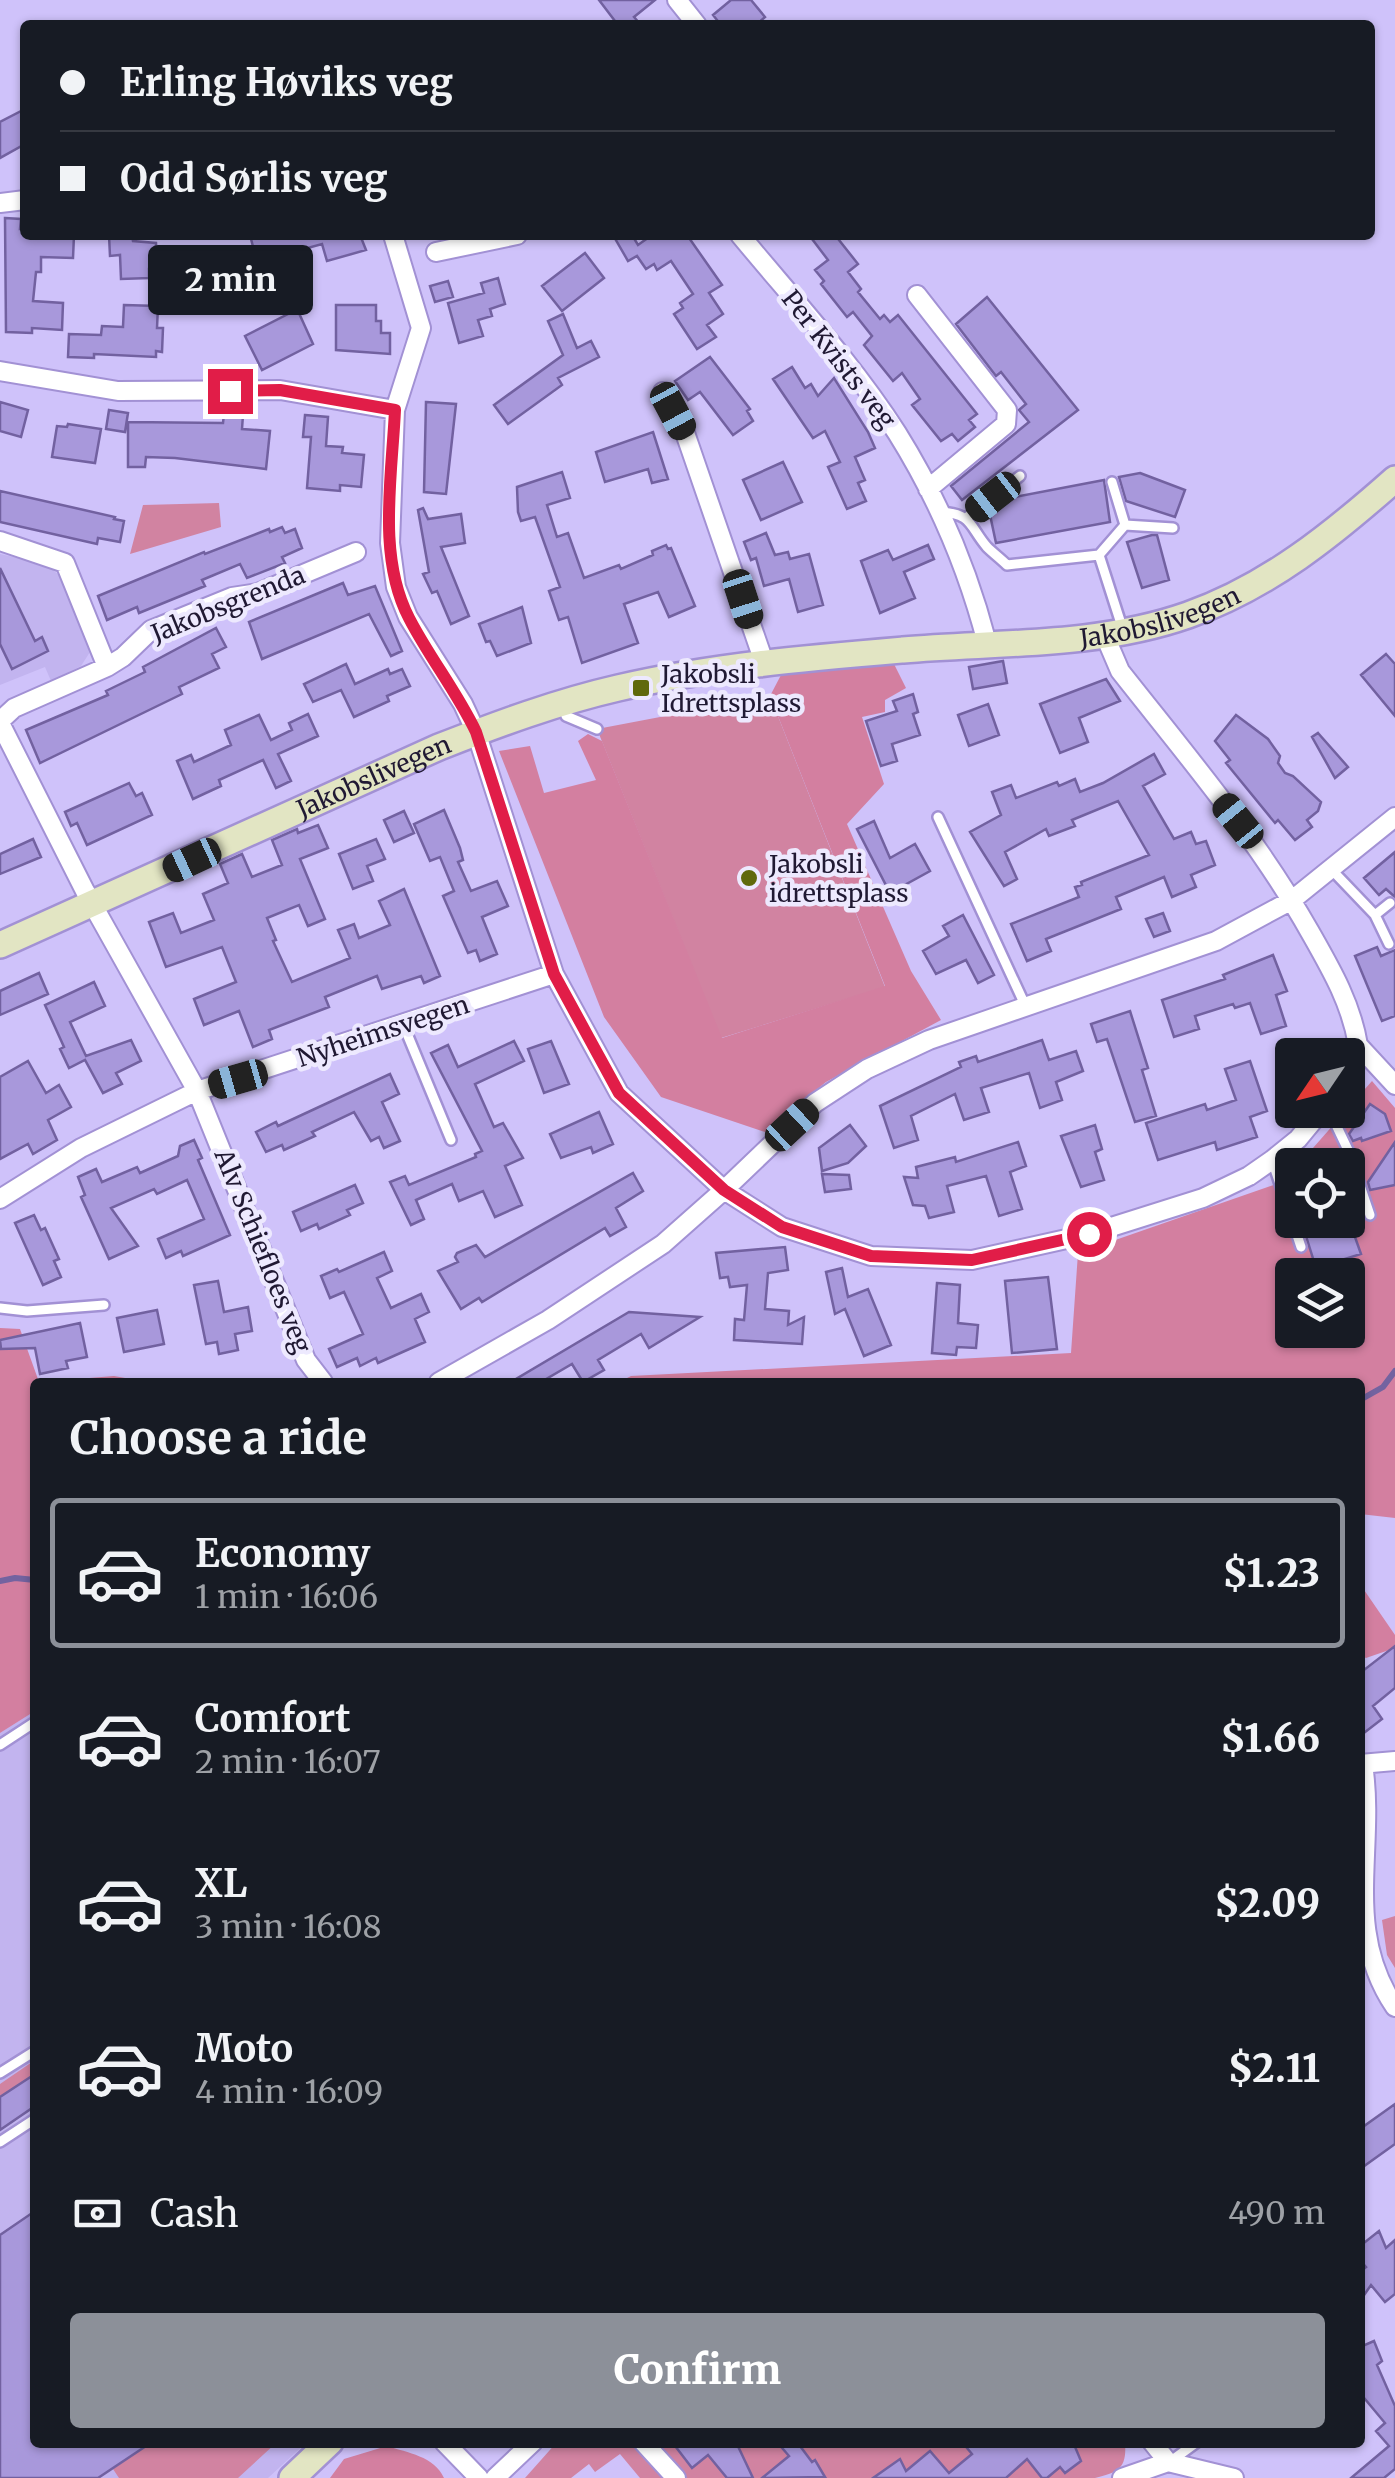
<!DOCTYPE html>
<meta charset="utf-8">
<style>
:root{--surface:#171b24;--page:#242831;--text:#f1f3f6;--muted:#9ea1a6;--line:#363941;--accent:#8c9099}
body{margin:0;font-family:Merriweather,serif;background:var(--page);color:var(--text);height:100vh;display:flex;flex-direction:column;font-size:38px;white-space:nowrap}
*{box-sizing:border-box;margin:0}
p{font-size:32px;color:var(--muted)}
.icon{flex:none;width:55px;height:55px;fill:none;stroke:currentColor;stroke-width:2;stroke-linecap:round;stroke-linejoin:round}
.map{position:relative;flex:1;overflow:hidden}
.panel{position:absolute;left:30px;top:1378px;width:1335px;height:1070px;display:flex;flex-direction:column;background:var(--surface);border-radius:10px;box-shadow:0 2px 8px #0004}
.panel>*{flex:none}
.guide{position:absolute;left:20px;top:20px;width:1355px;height:220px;border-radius:10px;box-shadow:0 2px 8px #0004;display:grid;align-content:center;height:220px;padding:0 40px;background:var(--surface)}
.needle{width:65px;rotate:235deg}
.fabs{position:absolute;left:1275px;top:1038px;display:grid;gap:20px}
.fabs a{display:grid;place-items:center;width:90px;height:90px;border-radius:10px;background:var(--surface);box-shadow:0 2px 8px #0004;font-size:50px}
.end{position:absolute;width:45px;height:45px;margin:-22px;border:12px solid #e11d48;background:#fff;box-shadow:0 0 0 5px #fff}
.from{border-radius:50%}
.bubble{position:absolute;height:70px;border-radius:10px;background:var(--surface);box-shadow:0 2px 8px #0004;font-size:32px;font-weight:800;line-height:70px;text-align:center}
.car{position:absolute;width:30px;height:60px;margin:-30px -15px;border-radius:12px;box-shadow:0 0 8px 2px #0007;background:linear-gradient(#222 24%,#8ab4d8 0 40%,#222 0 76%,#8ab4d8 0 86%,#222 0)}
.guide b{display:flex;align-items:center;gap:35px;height:95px;font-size:38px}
.guide b+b{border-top:2px solid var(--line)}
.guide i{width:25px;height:25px;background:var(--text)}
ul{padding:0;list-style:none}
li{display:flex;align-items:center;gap:30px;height:150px;margin:0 20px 15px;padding:0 20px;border:5px solid transparent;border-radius:10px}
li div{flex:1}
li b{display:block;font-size:38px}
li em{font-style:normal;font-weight:800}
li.selected{border-color:var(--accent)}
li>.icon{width:90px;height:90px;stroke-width:1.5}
h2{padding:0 40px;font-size:45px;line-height:120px}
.pay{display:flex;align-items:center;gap:25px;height:110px;padding:0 40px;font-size:38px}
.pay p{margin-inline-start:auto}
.cta{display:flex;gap:20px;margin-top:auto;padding:20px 40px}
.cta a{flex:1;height:115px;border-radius:10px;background:var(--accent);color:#fff;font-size:40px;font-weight:800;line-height:115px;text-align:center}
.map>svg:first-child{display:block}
</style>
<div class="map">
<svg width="1395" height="2478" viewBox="0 0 1395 2478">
<rect width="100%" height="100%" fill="#cfc2fa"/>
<path fill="#c2b4ef" d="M0,554l45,10 14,11 31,77 -9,14 -30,15 -6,-14 -45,18z
M35,1711v731l271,1 -38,35h-268v-745z"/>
<path fill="#d183a1" d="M219,503l2,24 -91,27 13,-49z
M770,696l115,291 -164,51 -124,-309z
M1395,1916v52l-8,-13 -5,-35z
M35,2060v13l-35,24v-13z
M152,2442h124v1l-38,35h-119l-6,-9z
M557,2442l78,1 31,35h-26l-20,-24 -25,18 -6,-8 -18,14h-46z
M1125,2442c2,26 -6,30 -30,36h-408l-35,-35z"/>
<path fill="#d37fa0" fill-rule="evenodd" d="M894,664l12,24 -21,12v12l-23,5 22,67 -37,40 64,147 30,49 -115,62 -61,50 -104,-35 -57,-80 -105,-266 31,-5 14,47 52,-13 -18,-39 10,-7 14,7 120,297 163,-52 -115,-290 11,-21z
M1372,1081l23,27v410l-35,-4v-132h-741l12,-6 440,-23 7,-100 207,-72 7,-9v48h56v-55h-50zM1292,1275h56v55h-56z
M0,1328l20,1 19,53h-4v329l-35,22z
M114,1376l28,5 51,-3 9,4h-162z
M1360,1584l35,51v13l-29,10 -6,-3z
M387,2446c21,7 47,10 57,32h-114l14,-19z"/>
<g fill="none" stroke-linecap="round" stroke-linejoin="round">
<path stroke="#7363a0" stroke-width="6" d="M1360,1400l23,-13 12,-16
M0,1581l15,-3 20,2"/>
</g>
<path fill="#a898db" stroke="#7261a0" stroke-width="2.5" d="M599,0h56l-21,17 7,8h-23z
M731,0h20l14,17 -9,8h-35l-8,-10z
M25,109v35l-25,14v-36z
M5,218l16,1 -1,10h5v6h49l-1,23 -32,-1v15h-5l-3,29 30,2 -1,27 -30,-2v5l-26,-1z
M109,235h23l1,6 23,2 1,26h-8v9l-28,1 -1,-24 -10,1z
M250,235h110l6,15 -39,11 -5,-17 -65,18z
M613,235h19l6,10 14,-10h35l35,50 -13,8 14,21 -16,11 9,12 -19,12 -23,-35 9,-6 -3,-5 13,-9 -22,-33 -14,9 -3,-6 -8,5 -9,-13 -9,5z
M809,235h26l23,29 -10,8 13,17 -3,3 22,27 4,-4 6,7 8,-7 79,99 -8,6 6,7 -17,14 -6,-7 -11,7 -29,-36 8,-6 -18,-26 -9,8 -29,-36 8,-9 -19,-24 -6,5 -26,-33 3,-3 -9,-11 13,-10z
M585,253l19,25 -42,33 -20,-25z
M498,278l7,26 -15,5 2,7 -14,4 5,16 -24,7 -11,-40 36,-10 -3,-10z
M448,281l5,16 -18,5 -5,-16z
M987,297l91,113 -116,90 -11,-14 78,-64 -10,-12 7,-6 -25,-32 -5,4 -40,-52z
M124,305l34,1 -1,22h6l-1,24 -6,-1v6l-62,-3v4l-26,-1 1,-23 32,1 1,-9 21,1z
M336,305h40v16h5v12h9v21l-54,-4z
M294,311h4l15,33 -51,26 -17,-34z
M563,314l14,34 14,-7 8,16 -41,21 4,7 -54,39 -14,-19 69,-50 -15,-34z
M710,357l40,52 -3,2 6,10 -20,14 -33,-43 -12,8 -13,-19z
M792,367l13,21 6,-4 7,12 16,-18 34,54 7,16 -20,9 10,23 -7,3 8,18 -19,8 -19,-42 12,-5 -15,-31 -12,7 -40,-59z
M0,402l28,8 -7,27 -21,-6z
M426,402l30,2 -10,90 -22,-2z
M109,410l19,3 -3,19 -19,-3z
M224,414l19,1 -1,14 28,2 -4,38 -91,-11 -29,-1 -1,10h-17v-45l95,1z
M305,415l23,2 -2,29 17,1 -1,6 22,2 -3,32 -21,-2v6l-33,-3 4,-51h-8z
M68,424l33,5 -6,34 -43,-6 5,-31 10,1z
M653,432l15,47 -16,4 -4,-14 -43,13 -9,-30z
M783,462l19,40 -41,18 -18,-40z
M562,472l8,26 -23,7 10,32 11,-4 16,45 35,-13 2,4 32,-14 -1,-4 14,-6 2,4 3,-1 24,58 -26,11 -11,-25 -34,12 14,39 -56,20 -14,-46 -9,3 -10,-29 11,-4 -25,-70 -14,4 -3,-9 -1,-25z
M1140,473l45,17 -10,27 -49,-16 -7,-24z
M1104,480l6,42 -114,21 -7,-33 15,-11z
M0,491l115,26 -1,2 10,2 -4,21 -22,-4 -1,6 -97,-22z
M423,508l5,11 33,-5 4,29 -24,4 28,69 -18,8 -14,-33 -5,2 -9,-19 6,-2 -11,-62z
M282,527l3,6 10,-4 7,19 -20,9 3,6 -38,15 -7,-14 -38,16 3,6 -66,27 -2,-6 -30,13 -9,-24 106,-44 1,2 64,-25 1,3z
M766,533l9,22 13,-3 2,7 19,-5 14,51 -25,7 -9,-33 -25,7 -8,-28 -5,2 -7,-18z
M1152,535h5l12,45 -27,8 -15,-46z
M928,545l6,14 -30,13 11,26 -35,15 -19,-52 27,-11 5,10z
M0,568l35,73 7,-4 6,14 -36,18 -12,-25z
M343,583l5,12 27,-9 27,65 -11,5 -22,-42 -107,45 -13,-37z
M522,607l9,36 -34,13 -7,-15 -4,1 -7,-18z
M216,628l10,19 -14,7 7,14 -40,19 3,7 -142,69 -14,-33 82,-35 -2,-4 39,-19 -2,-5z
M1386,654l9,10v52l-34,-41z
M1003,661l4,22 -34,6 -4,-22z
M346,664l9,20 33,-15 2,5 12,-5 8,17 -23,10 2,5 -35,16 -13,-27 -28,12 -9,-18z
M1106,679l14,22 -41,17 9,24 -28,11 -20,-49z
M913,694l5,18 -5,2 7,21 -28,9 5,17 -16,5 -15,-45 31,-10 -4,-10z
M988,704l11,31 -30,11 -11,-31z
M308,714l10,22 -40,18 13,27 -15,7 -13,-28 -44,20 2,6 -28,13 -16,-38 14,-6 3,7 37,-17 -6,-15 34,-15 12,25 21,-10 -3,-7z
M1236,715l32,24 12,17 -2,7 7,10 8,3 28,26 -3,9 -11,9 5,7 -17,13 -17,-20 -3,3 -49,-60 4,-3 -15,-19z
M1318,733l30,34 -13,11 -23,-41z
M1154,754l11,20 -22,12 31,53 17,-7 5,12 10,-3 9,24 -24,10 5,12 -24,10 -8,-20 -48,20 5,12 -75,30 5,12 -24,10 -16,-37 68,-27 -4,-10 7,-2 -1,-3 68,-27 -31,-54 -46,19 3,6 -26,10 -3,-7 -41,23 12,27 -13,7 -34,-54 31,-17 -9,-23 19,-7 5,13 41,-16 2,4 16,-7 5,13 23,-9z
M129,783l7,13 6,-3 10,22 -65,30 -10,-22 -6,3 -6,-14z
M444,810l16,38 3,12 -5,2 13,29 26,-10 11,25 -26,11 15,37 -17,7 -4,-11 -8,3 -25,-57 11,-5 -14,-34 -10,4 -16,-37z
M404,811l10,22 -20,9 -10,-22z
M874,821l16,37 25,-14 15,27 -40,22 -33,-64z
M318,825l10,23 -28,11 25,60 -17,7 -9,-21 -32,13 9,22 -3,1 19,41 58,-24 -12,-28 16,-6 5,14 31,-13 -11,-24 25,-12 36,87 -16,7 -3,-7 -39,13 -5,-13 -52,21 4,10 -60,23 3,9 -19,8 -14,-36 -35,14 -10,-26 42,-17 -14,-35 -56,20 -17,-45 24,-9 8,20 33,-13 -11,-26 25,-11 -8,-19 22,-10 10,23 30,-12 -10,-25 25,-11 1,4z
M33,839l8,18 -41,17v-20z
M376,839l9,20 -18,7 6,15 -20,8 -14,-35z
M1395,852v45l-9,-8 -7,6 -15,-17z
M1163,913l7,18 -16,6 -8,-18z
M963,915l31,60 -16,8 -12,-23 -30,14 -13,-23 26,-15 -6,-10z
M1377,947l4,9 14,-6v66l-13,5 -27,-65z
M1273,955l14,36 -11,4 10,31 -25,8 -11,-31 -15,5 -2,-4 -38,12 4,13 -25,8 -12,-37 63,-21 -2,-4z
M39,973l9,21 -48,21v-24z
M94,982l11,24 -35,16 16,34 45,-16 10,21 -25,12 6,11 -19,9 -18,-33 -16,8 -9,-19 4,-2 -19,-42z
M1130,1011l18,57 -6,2 14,46 -21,6 -28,-83 -10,3 -6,-18z
M1042,1040l7,20 27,-9 7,20 -27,11 6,18 -22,8 -11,-35 -48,15 8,24 -25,8 -9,-26 -44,22 7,24 -24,8 -14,-42 81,-39 -2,-5 17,-6 2,6z
M514,1041l10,20 -49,23 19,43 9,-4 20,35 -18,8 17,39 -27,12 -12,-26 -24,10 -7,-17 -36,16 8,19 -13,6 -21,-43 15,-6 4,9 67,-28 -1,-3 7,-3 -51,-98 17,-8 10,22z
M551,1041l18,43 -25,9 -16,-44z
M28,1061l18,32 13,-8 12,22 -23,13 9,20 -24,14 -5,-10 -28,15v-82z
M1250,1061l17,50 -17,6 7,20 -40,13 -2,-8 -57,18 -12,-37 59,-19 2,6 29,-10 -11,-31z
M390,1074l9,20 -17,8 18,39 -16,7 -5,-11 -8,4 -17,-29 -42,20 3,4 -31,14 -2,-5 -16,7 -10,-20 20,-10 2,4z
M1370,1104l15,10 6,17 -29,10 -1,-3 -8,3 -4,-7z
M599,1112l14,32 -20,9 -2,-6 -30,11 -11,-24z
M850,1125l16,21 -18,17 -26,8 -3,-23z
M1095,1125l7,24 -7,3 9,28 -23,7 -20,-51z
M194,1140l8,18 -4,2 32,75 -47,21 -2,-5 -15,7 -8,-19 46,-20 -17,-39 -30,14 -3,-5 -43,19 27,38 -29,13 -28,-62 4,-2 -7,-18 18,-8 6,13 35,-15 3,6 38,-17 2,-10z
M1018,1142l8,24 -16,6 12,37 -23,7 -13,-40 -39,10 7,26 -25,6 -4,-12 -12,-1 -9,-28 14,1 -2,-11 39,-10 1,5z
M1395,1142v43l-25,5 -2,-8z
M633,1173l10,18 -27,17 10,19 -16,9 -5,-8 -123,74 -3,-4 -18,11 -23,-38 20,-9 -3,-5 2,-4 19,-8 9,12z
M822,1174l27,1 2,14 -26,3z
M355,1185l8,18 -16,7 3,5 -31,14 -2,-5 -16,7 -8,-19z
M34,1215l7,15 4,-2 14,31 -5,2 7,16 -18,8 -28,-62z
M1301,1220h48l12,34 -45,14z
M785,1247l3,23 -20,3 -3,36 24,2 -1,14 16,-8 -2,27 -68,-4 1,-21 9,1 3,-35 -17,2 -2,-10 -8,1 -4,-25z
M384,1252l8,19 -15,7 14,30 30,-14 8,18 -14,7 10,23 -47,21 -2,-5 -16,8 -3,-8 -20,9 -8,-18 34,-15 -19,-42 -14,6 -9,-22 16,-7 2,3z
M842,1268l6,29 20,-8 23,56 -27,11 -19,-47 -10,5 -9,-42z
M1048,1277l9,72 -45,4 -7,-72z
M218,1281l6,31 24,-5 4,24 -17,3 3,16 -19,4 -2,-12 -11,2 -12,-59z
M937,1283l23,2 -2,38 20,2 -2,23 -19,-1 -1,8 -24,-2z
M157,1310l7,34 -40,8 -7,-34z
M629,1312l71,5 -51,31 -8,-14 -43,26 6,10 -21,12 -11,-18 -31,18h-30z
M80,1323l7,34 -21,4 2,7 -28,6 -5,-26 -34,1 -1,-9z
M1395,1646v42l-22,18 9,13 -22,17v-63z
M35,2074v32l-35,24v-33z
M1395,2104v40l-35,25v-40z
M35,2211v231h117l-54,36h-98v-243z
M1379,2231l7,17 9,-8v54l-10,8 -14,-17 -11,16v-29l6,-5 -6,-7v-14z
M1374,2341l8,20 -5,4 18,41v63l-11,9h-33l38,-32 -13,-15 9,-8 -25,-30v-46z
M672,2442h64l17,36h-26l-19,-23 -16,13z
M777,2442h20l15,20 3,-2 10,17 -63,1 27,-22z
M962,2442h111l8,19 -16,12 -5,-6 -13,11h-5l-15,-19 -21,19h-133l27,-19 6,12 24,-20 19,22 23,-19z"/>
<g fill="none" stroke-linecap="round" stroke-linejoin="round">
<g stroke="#a291d4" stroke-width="14">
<path id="lane" d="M1112,482l13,43
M941,512c32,2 28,14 46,35 6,6 14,12 20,18l92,-10 24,75
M966,518l54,-42
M1099,555l26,-30 48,3
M563,705l3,11 31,13
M938,817l87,188
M1331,869l44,46 14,29
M1375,915l15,-12
M403,1024l48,116
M1329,1110l19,40 22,65
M1272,1160l29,87
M0,1308l27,3 77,-6
M0,1745l35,-23
M0,2073l35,-22
M0,2142l35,-23
M1171,2461l26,-19"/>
</g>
<g stroke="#a291d4" stroke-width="22">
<path id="street" d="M677,0l20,25
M0,203l25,-3
M393,235l28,93 -26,82 -5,133 6,44 12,30 55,87 13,28 78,242 65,119 105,97 58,37 89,29 101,4 117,-26 114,-36 46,-22 23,-16 26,-21 24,-29
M740,235c53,64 112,128 157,198 40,64 71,137 90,210
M436,252l81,-17
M917,295l90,115 -1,14 -78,65
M0,371l118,20 162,-1 115,20
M663,392l21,38 80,232
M0,541l65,22 42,104 -93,41 -14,13
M1105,636l15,35c67,85 137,167 190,261 21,37 41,71 48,113
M107,667l16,-10 28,-27 81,-33 26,-4 98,-41
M0,723l85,168 112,200 109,269 17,22
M1358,1045l37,40
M1348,1072l10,-27
M0,1199l81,-51 116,-57 357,-117
M439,1382l109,-62 115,-76 61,-54 91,-87 52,-34 62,-29 287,-99 76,-41 103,-83
M1360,1764l35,-3
M1363,1764c13,86 -21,165 32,243
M444,2442l35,36
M643,2442l33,36
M1152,2442l16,20
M495,2478l38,-36
M1122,2478l46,-16 66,16"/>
</g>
<g stroke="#a291d4" stroke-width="30">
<g id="secondary">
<path id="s1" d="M0,945l439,-198c59,-23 118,-45 179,-59 94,-22 190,-30 285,-38 95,-8 194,-3 285,-35 80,-28 145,-81 207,-136"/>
<path d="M292,2478l38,-36"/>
</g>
</g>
<use href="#lane" stroke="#fff" stroke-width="9"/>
<use href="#street" stroke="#fff" stroke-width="18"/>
<use href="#secondary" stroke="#e2e5c3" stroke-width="25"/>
</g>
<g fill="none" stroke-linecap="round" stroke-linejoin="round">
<path stroke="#e11d48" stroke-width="12" d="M230,391l50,-1 115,20c-3,66 -18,147 14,208 20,39 48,74 67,114l78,242 36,66 29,53 105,97 58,37 89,29 101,4 117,-26"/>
</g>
<g fill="#60690c" stroke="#ede9fe" stroke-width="4">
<rect x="631" y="678" width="20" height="20" rx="5"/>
<circle cx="749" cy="878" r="10"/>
</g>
<g text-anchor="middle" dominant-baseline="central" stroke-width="9" stroke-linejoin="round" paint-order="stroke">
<g font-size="25" fill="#201933" stroke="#ede9fe">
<text transform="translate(839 359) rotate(52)">Per Kvists veg</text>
<text transform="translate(228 604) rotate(-22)">Jakobsgrenda</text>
<text stroke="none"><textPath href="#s1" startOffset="1218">Jakobslivegen</textPath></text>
<text stroke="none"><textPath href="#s1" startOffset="410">Jakobslivegen</textPath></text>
<text transform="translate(383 1031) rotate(-18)">Nyheimsvegen</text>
<text transform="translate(263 1251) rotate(68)">Alv Schiefloes veg</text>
</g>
<g font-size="25" fill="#201933" stroke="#ede9fe" text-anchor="start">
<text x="661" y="674">Jakobsli<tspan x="661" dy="29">Idrettsplass</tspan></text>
<text x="769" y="864">Jakobsli<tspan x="769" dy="29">idrettsplass</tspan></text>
</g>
</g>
</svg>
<div class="fabs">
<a><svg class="needle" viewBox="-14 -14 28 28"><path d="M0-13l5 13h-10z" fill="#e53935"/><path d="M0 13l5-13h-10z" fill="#9ea1a6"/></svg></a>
<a><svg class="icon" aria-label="locate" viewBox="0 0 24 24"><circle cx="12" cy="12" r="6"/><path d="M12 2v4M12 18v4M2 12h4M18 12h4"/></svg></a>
<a><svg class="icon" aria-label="layers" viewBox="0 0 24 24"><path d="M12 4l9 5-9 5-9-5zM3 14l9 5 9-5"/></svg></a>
</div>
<i class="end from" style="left:1089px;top:1234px"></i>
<i class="end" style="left:230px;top:391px"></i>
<div class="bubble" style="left:148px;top:245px;width:165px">2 min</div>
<i class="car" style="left:673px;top:411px;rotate:152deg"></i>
<i class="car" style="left:993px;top:497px;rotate:232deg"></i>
<i class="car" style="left:743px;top:599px;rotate:162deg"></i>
<i class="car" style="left:1238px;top:821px;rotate:321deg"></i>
<i class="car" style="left:192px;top:860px;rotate:245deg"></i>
<i class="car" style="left:238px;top:1079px;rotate:254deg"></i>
<i class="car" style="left:792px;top:1125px;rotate:47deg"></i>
<div class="guide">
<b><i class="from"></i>Erling Høviks veg</b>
<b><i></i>Odd Sørlis veg</b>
</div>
<section class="panel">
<h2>Choose a ride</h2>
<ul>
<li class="selected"><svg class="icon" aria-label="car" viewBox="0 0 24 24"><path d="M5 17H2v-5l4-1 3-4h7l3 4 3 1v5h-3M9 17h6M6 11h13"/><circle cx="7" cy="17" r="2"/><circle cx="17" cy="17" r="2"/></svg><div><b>Economy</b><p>1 min · 16:06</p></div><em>$1.23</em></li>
<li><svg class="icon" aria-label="car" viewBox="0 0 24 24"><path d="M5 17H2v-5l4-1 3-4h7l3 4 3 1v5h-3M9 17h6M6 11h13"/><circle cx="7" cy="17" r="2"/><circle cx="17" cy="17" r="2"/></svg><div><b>Comfort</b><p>2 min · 16:07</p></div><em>$1.66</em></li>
<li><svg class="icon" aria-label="car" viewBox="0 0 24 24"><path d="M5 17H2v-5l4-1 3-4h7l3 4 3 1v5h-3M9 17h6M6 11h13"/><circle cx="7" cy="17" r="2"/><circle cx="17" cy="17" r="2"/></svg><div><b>XL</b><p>3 min · 16:08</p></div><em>$2.09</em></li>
<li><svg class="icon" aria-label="car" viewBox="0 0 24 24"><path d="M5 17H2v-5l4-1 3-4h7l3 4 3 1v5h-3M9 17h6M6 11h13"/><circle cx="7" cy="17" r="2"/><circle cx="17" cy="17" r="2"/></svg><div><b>Moto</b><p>4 min · 16:09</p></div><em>$2.11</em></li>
</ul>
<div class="pay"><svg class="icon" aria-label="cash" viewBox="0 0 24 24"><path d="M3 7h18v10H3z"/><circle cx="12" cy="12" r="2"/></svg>Cash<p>490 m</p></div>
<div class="cta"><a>Confirm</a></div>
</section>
</div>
